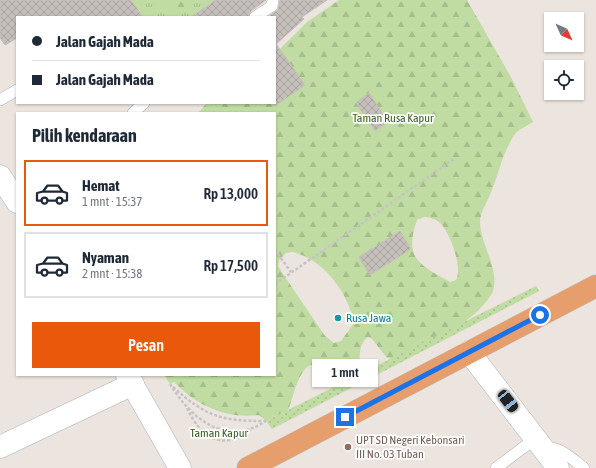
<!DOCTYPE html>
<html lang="id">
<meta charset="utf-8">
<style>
:root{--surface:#fff;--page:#f6f6f7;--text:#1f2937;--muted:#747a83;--line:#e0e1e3;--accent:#ea580c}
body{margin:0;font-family:"Asap Condensed",sans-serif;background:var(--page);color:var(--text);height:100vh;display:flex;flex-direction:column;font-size:15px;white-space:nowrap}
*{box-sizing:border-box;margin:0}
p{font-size:13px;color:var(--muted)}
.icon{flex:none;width:22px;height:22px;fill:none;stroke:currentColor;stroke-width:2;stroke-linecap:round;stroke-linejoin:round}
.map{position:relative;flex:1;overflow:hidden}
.side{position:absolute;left:16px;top:112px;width:260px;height:264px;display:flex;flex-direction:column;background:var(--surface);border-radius:0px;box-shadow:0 1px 3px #0004}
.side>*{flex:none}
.banner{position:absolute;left:16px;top:16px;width:260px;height:88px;border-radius:0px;box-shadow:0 1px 3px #0004;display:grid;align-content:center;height:88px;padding:0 16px;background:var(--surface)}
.needle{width:26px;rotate:135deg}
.tools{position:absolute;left:544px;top:12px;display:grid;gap:8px}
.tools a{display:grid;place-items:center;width:40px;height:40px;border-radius:0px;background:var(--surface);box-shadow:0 1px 3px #0004;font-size:20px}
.end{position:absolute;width:18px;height:18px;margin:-9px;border:5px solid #1a73e8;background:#fff;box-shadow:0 0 0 2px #fff}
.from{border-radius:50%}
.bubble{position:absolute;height:28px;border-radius:0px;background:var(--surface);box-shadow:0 1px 3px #0004;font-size:13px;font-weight:600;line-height:28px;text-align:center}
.car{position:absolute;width:12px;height:24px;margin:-12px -6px;border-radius:5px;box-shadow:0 0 3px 1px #0007;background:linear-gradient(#222 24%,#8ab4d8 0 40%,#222 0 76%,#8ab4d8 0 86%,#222 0)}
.banner b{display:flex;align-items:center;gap:14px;height:38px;font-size:15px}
.banner b+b{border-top:1px solid var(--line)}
.banner i{width:10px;height:10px;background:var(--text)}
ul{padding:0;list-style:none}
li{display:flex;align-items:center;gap:12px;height:66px;margin:0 8px 6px;padding:0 8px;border:2px solid var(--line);border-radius:0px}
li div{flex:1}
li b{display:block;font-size:15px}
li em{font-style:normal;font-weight:600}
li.current{border-color:var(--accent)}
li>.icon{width:36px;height:36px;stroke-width:1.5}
h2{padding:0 16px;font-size:18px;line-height:48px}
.action{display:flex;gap:8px;margin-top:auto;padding:8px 16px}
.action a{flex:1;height:46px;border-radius:0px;background:var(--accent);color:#fff;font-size:16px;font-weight:600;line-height:46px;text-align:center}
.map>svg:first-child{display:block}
</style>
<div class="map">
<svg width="596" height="468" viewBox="0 0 596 468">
<defs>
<pattern id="grass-tufts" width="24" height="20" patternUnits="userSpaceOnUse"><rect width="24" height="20" fill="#c1dca2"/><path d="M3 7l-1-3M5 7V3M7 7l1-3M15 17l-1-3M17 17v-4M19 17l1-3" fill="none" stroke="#a6bd8c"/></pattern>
<pattern id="forest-firs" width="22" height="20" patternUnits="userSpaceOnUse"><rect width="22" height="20" fill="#c1dca2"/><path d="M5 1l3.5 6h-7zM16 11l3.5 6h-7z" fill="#a6bd8c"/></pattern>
<pattern id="garden-dots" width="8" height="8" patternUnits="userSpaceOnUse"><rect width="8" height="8" fill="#c1dca2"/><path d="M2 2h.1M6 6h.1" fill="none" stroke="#a6bd8c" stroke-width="1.8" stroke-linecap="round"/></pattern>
<pattern id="building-cross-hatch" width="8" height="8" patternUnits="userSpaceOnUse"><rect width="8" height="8" fill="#c4bfbb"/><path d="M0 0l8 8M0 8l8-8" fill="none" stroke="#a9a4a1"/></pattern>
</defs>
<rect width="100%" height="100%" fill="#ebe4df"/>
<path fill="url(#grass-tufts)" d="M114,0h102l-14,17h-77z"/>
<path fill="url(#forest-firs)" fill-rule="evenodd" d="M162,0h29l1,4 -3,4 -16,1z
M339,0h128l45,79 21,43c-6,4 -14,7 -18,12 -13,18 -17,45 -27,65 -3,7 -8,15 -8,23 0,22 23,53 11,73 -21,33 -65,47 -98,64l-6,-1 -15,-19 -4,-2c-14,11 -4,27 -12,40l-15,8 -8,-2 -12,-18c-22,-8 -27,33 -33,45l-22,11 -7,-6c-33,4 -62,-9 -85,-33l-4,2 -6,-9h111v-262h-77l9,-10h68v-49l32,-32zM424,217c6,0 12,2 17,7 9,9 22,44 15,56l-6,2c-32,-18 -46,-24 -33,-62zM293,252c31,8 55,40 61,71l-13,18 -7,2 -9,-7 -44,-65 -3,-5 1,-6 7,-7z"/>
<path fill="url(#garden-dots)" d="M536,286l3,5 -267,138 -6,-8z"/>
<path fill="url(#building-cross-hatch)" stroke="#c7bfb9" d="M0,0h131l12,17h-126v21l-12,7 -5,-7z
M216,0h50l-15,11 -3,6h-57z
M280,0h47l-25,17 2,2 -28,25 29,41 -30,21v-89h-7l10,-7z
M369,93l19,29 -13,9 -19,-28z
M400,231l11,18 -41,26 -11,-18z"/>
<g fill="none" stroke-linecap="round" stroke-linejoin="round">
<g stroke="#acb0b6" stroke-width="12">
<path id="service" d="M255,17l17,-11 1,-6
M0,100l17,-10
M133,113l11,-10
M545,449c13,-5 29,12 39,19
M496,468l40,-30"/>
</g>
<g stroke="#acb0b6" stroke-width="23">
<path id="minor" d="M469,352l89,116
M0,447l133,-63"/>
</g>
<g stroke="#acb0b6" stroke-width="23">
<path id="secondary" d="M0,176l17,26
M127,375l53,93"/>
</g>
<g stroke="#c4c4c4" stroke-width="23">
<path id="trunk" d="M248,468l348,-182"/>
</g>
<path stroke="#c4c4c4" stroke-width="2.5" stroke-dasharray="3 2" stroke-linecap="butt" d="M275,250l16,22
M275,284l179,-125
M170,384c22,36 56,63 96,37
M173,387c34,30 48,34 93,34
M187,408c13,29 36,44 63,22
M214,439l5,-10"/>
<use href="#service" stroke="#fff" stroke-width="11"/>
<use href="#minor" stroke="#fff" stroke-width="22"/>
<use href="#secondary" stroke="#fff" stroke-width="22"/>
<use href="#trunk" stroke="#e69e6c" stroke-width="22"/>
</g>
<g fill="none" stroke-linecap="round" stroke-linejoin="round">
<path stroke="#1a73e8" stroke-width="5" d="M345,417l195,-102"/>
</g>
<circle fill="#0f9aa8" stroke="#fff" stroke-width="1.5" cx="338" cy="318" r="4"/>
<circle fill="#8d6e63" stroke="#fff" stroke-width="1.5" cx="348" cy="447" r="4"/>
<g text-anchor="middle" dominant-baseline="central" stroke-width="3.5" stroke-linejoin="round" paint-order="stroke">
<g font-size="12" fill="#3c6123" stroke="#fff">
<text x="393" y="118">Taman Rusa Kapur</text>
<text x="219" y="433">Taman Kapur</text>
</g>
<g font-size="12" fill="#0d838f" stroke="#fff" text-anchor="start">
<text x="346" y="318">Rusa Jawa</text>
</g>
<g font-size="12" fill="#785e54" stroke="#fff" text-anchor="start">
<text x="356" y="440">UPT SD Negeri Kebonsari<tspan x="356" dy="14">III No. 03 Tuban</tspan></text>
</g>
</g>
</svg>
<div class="tools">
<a><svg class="needle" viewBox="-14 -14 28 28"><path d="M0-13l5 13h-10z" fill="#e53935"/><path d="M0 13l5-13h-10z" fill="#747a83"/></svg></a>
<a><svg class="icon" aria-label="locate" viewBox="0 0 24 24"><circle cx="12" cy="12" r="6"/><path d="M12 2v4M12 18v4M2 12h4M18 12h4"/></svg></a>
</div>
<i class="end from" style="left:540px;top:315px"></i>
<i class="end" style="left:345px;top:417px"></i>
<div class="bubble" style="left:312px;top:359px;width:66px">1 mnt</div>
<i class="car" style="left:508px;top:401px;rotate:142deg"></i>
<div class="banner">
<b><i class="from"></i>Jalan Gajah Mada</b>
<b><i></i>Jalan Gajah Mada</b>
</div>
<section class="side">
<h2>Pilih kendaraan</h2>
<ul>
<li class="current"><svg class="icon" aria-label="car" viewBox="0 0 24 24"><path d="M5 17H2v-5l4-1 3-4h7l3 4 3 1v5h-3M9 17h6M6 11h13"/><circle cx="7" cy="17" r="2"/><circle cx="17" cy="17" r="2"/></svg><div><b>Hemat</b><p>1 mnt · 15:37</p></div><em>Rp 13,000</em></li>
<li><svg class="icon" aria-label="car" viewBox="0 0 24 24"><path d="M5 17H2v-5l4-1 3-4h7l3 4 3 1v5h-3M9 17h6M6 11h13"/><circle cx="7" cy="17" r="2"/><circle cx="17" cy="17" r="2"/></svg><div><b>Nyaman</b><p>2 mnt · 15:38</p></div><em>Rp 17,500</em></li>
</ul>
<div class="action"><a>Pesan</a></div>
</section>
</div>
